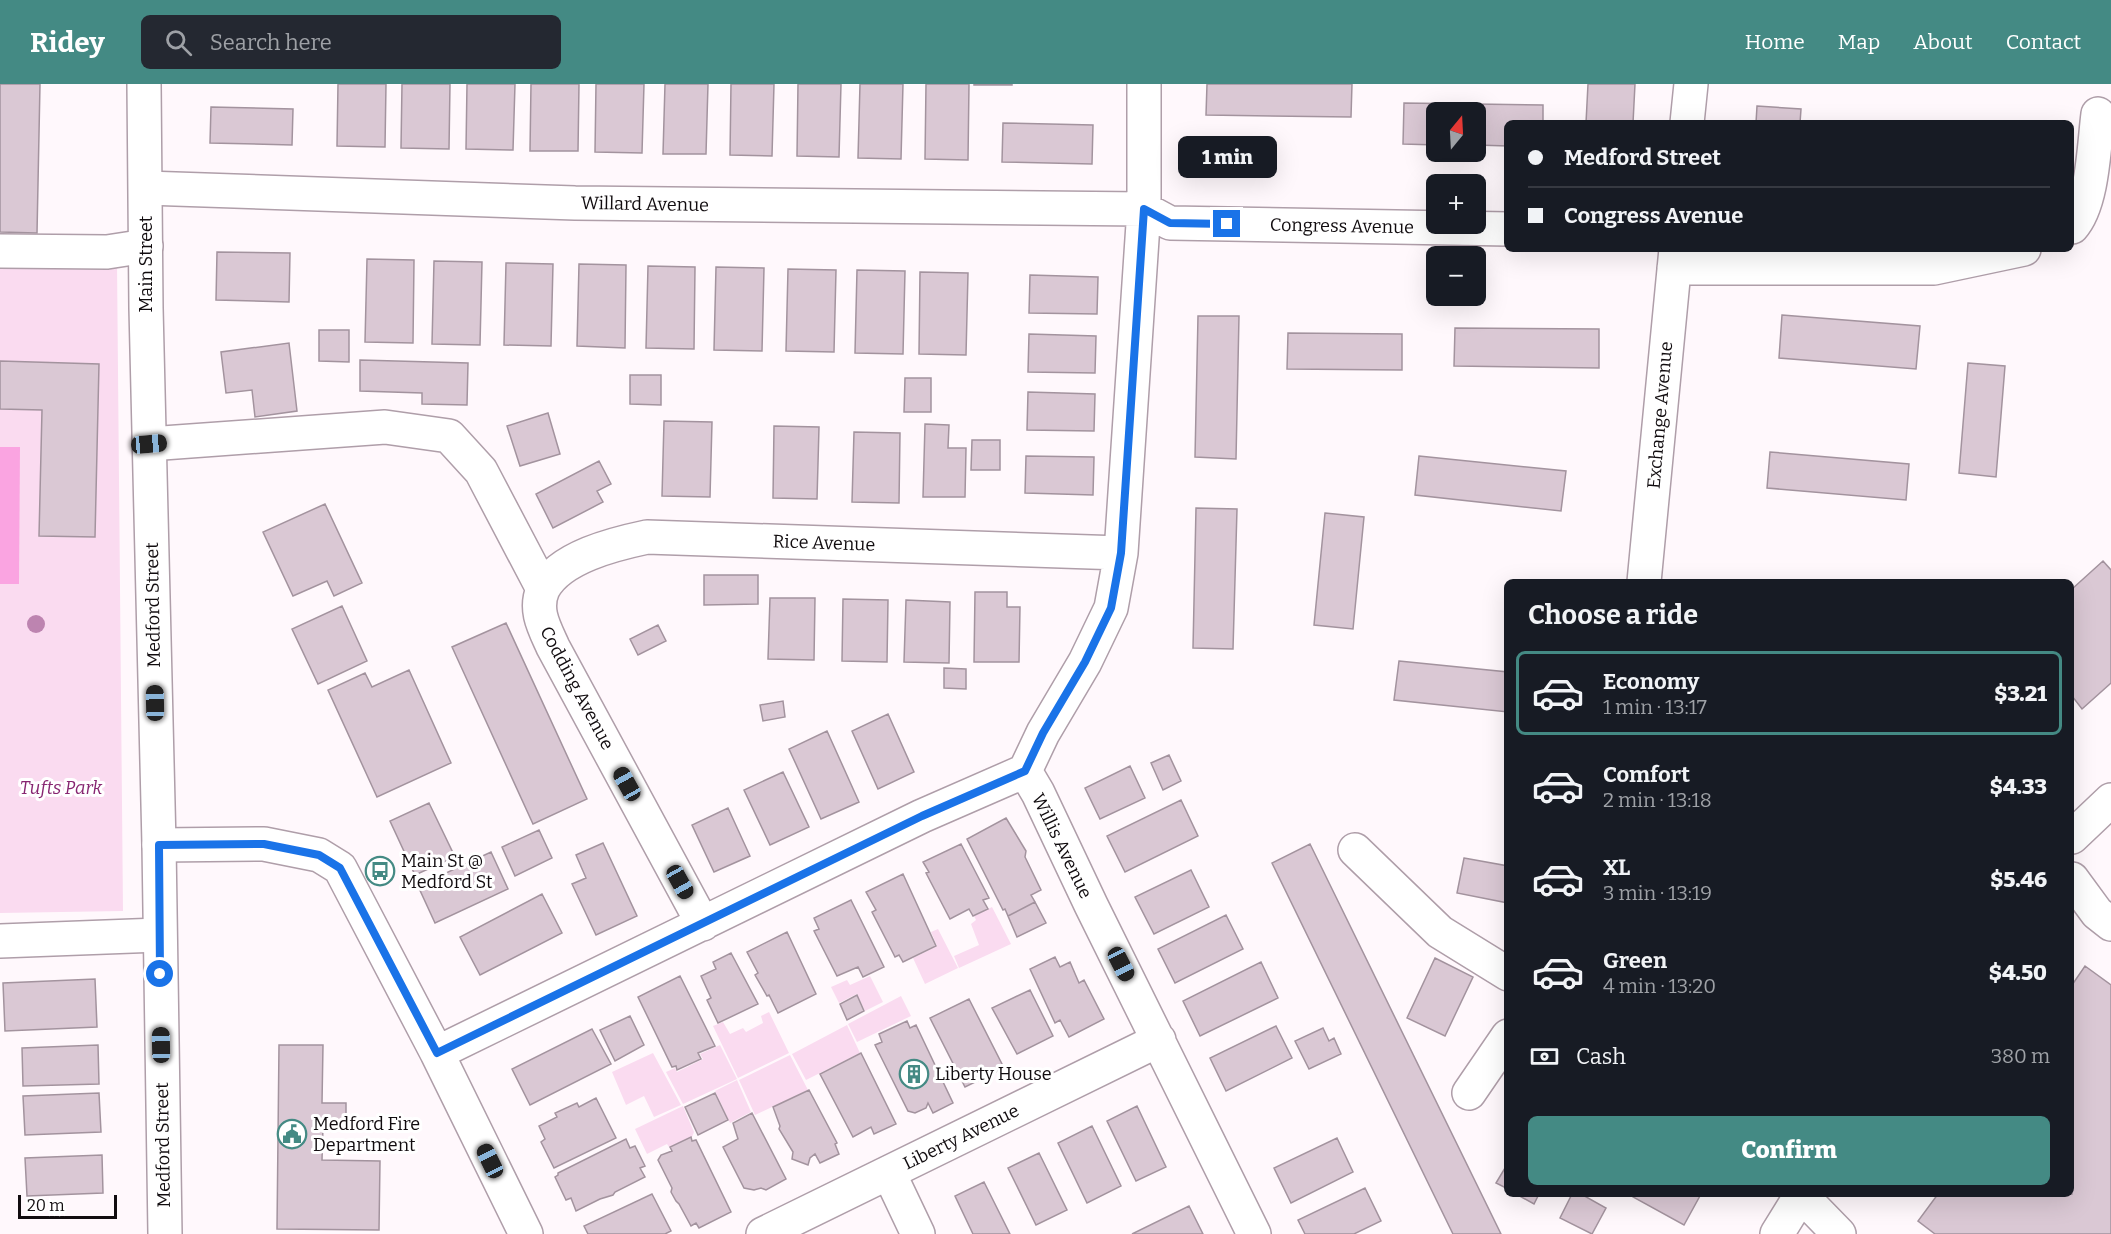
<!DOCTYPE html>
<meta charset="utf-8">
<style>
:root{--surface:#171b24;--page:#242831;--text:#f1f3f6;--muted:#9ea1a6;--line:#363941;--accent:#448a84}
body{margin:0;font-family:Bitter,serif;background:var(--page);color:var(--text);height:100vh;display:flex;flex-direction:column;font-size:22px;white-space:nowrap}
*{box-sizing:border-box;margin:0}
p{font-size:20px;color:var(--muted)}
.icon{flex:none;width:33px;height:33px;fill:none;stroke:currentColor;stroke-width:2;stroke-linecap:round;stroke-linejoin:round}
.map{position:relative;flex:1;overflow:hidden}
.details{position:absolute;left:1504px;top:495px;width:570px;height:618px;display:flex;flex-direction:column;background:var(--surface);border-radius:9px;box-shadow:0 6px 24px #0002}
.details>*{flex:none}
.banner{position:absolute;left:1504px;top:36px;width:570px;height:132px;border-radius:9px;box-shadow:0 6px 24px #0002;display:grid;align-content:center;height:132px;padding:0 24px;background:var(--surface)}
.needle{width:39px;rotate:18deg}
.controls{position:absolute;left:1426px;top:18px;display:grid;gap:12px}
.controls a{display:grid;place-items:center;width:60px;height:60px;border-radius:9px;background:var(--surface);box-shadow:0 6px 24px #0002;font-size:30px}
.scale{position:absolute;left:18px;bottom:15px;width:99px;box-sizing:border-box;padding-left:6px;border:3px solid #110c0f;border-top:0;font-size:16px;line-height:21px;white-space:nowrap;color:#110c0f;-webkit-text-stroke:4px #fff;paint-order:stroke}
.end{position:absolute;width:27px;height:27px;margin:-14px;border:8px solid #1a73e8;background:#fff;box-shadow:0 0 0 3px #fff}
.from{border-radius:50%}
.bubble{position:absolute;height:42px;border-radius:9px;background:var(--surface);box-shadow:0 6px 24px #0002;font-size:20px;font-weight:800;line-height:42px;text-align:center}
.car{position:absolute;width:18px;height:36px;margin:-18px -9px;border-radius:8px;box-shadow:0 0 4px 2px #0007;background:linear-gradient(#222 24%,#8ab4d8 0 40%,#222 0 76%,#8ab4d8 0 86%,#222 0)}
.banner b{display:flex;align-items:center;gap:21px;height:57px;font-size:22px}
.banner b+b{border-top:2px solid var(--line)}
.banner i{width:15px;height:15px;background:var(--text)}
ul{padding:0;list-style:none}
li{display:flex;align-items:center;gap:18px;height:84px;margin:0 12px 9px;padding:0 12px;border:3px solid transparent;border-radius:9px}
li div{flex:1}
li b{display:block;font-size:22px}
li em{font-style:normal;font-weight:800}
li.selected{border-color:var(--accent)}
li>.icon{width:54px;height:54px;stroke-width:1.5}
h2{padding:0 24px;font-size:27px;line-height:72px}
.pay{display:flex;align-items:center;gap:15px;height:66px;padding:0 24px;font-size:22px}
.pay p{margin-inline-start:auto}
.primary-button{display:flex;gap:12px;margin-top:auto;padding:12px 24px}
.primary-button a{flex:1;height:69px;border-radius:9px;background:var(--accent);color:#fff;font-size:24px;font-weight:800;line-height:69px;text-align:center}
header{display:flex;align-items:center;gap:36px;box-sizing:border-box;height:84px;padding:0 30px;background:var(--accent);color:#fff}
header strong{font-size:28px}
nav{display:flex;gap:33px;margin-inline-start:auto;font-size:21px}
.search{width:420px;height:54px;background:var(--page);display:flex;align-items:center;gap:15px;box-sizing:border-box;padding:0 21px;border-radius:9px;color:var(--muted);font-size:22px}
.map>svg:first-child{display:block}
</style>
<header>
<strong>Ridey</strong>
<div class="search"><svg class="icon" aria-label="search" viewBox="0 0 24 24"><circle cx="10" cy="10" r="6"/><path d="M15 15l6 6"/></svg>Search here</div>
<nav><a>Home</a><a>Map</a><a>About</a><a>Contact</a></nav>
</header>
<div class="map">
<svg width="2111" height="1150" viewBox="0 0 2111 1150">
<rect width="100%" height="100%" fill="#fff8fc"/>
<path fill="#fadbf0" d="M0,174l117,5 6,648 -123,2z
M992,823l19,37 -52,24 -5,-12 25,-11 -8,-21 5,-4 -2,-4z
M938,845l20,39 -33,16 -12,-26 24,-12 -6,-14z
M870,892l13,26 -18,9 -8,-17 -18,9 -8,-16 16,-7 3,5z
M901,912l10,20 -54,26 -9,-18z
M769,928l20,41 -51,25 -25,-52 10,-4 7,12 13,-6 3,4 17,-9 -2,-7z
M847,941l13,28 -54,27 -14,-26z
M720,961l17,34 -54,25 -17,-32 9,-4 2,4 26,-13 -3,-5z
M653,969l28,52 -27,12 -10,-21 -18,9 -14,-33z
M790,971l18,35 -53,25 -16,-35z
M737,996l14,32 -21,11 -15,-32z
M683,1022l11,26 -2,5 -23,10 -2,-3 -20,10 -12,-25z"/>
<path fill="#faa4e1" d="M0,363h20l-1,137h-19z"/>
<path fill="#dac8d4" stroke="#a3939e" stroke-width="1.5" d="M0,0h40l-3,149 -37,-1z
M338,0h48l-1,63 -48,-1z
M402,0h48l-1,65 -48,-1z
M467,0h48l-2,66 -47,-1z
M531,0h48l-1,67h-48z
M596,0h48l-2,69 -47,-1z
M665,0h43l-2,70h-43z
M731,0h43l-2,72 -42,-1z
M798,0h43l-2,73 -42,-1z
M860,0h43l-2,75 -43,-1z
M926,0h43l-1,76 -43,-1z
M974,0h38v1h-38z
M1207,0h145l-1,33 -145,-2z
M1588,0h47l-2,39h-47z
M1404,19l139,2v18h-35v23l-32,-1v-33h-39v33l-34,-1z
M1757,22l44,3 -1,14h-44z
M211,23l82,2 -1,36 -82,-2z
M1003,39l90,2 -1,39 -90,-2z
M217,168l73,1 -1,49 -73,-2z
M367,175l47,1 -1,83 -48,-1z
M434,177l48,1 -2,83 -48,-1z
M506,179l47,1 -2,82 -47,-1z
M579,180l47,1 -1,83 -48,-2z
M648,182l47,1 -1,82 -48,-1z
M716,183l48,1 -2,83 -48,-1z
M788,185l48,1 -2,82 -48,-1z
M857,186l48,1 -2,83 -48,-1z
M920,188l48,1 -2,82 -47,-1z
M1030,191l68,2 -1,37 -68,-1z
M1782,231l138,11 -4,43 -137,-11z
M1198,232h41l-3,143 -41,-2z
M1455,244l144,1v39l-145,-2z
M319,246h30v32l-30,-1z
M1288,249l114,1v36l-115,-1z
M1029,250l67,2 -1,37 -67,-1z
M289,259l8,68 -42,6 -3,-27 -26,3 -5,-41z
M360,276l108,3 -1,42 -45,-1v-11l-62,-2z
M0,277l99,3 -4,173 -56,-1 3,-126 -42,-1z
M1968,279l37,3 -9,111 -37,-4z
M630,291h31v30l-31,-1z
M905,294h26v34h-27z
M1028,308l67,2 -1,37 -67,-1z
M548,329l12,41 -40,12 -13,-40z
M664,337l48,1 -2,75 -48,-1z
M925,340l24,1 -1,23h18l-1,49h-42z
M774,342l45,1 -2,72 -44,-1z
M854,348l46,1 -1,70 -47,-1z
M972,356h28v30h-29z
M1770,368l139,12 -3,36 -139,-12z
M1026,372l68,1 -1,38 -68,-2z
M1419,372l147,15 -5,40 -146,-16z
M599,377l12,23 -14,7 6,11 -50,26 -17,-34z
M325,420l37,79 -28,13 -7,-15 -34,15 -30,-64z
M1196,424l41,1 -4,140 -40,-1z
M1325,429l39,4 -11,112 -39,-4z
M2103,477l8,9v113l-29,26 -10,-13v-107z
M704,491h54v29l-54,1z
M975,508h32v15h13l-1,55h-45z
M770,514h45l-1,62 -46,-1z
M843,515l45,1 -1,62 -45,-1z
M906,516l44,2 -1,61 -45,-1z
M342,522l25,55 -49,23 -26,-55z
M506,539l81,176 -54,25 -81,-177z
M658,541l8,16 -28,14 -8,-16z
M1399,577l109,11v40l-114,-12z
M944,584l22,1v20l-22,-1z
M409,586l42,93 -74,34 -49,-107 37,-17 7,14z
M783,617l2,16 -22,4 -3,-16z
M888,630l26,58 -36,17 -26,-58z
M827,647l32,71 -38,17 -32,-70z
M1169,671l12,26 -18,9 -12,-27z
M1130,682l15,32 -45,21 -15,-31z
M783,688l26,55 -39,18 -26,-55z
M1181,716l17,36 -73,36 -18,-36z
M429,719l26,54 -40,18 -25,-54z
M728,724l22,48 -36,16 -22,-47z
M1006,734l20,33 -1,6 16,33 -10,5 4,7 -27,14 -3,-7 -2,1 -36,-71z
M539,746l13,28 -37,18 -13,-29z
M603,759l34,73 -41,19 -24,-51 14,-6 -10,-23z
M961,760l28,54 -6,2 5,9 -15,7 -4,-7 -19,10 -24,-46 3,-1 -6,-10z
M1310,760l191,390h-48l-181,-371z
M491,768l17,37 -73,34 -17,-37z
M1464,774l44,8v37l-51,-10z
M1191,786l18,37 -55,27 -19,-37z
M903,790l33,72 -33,16 -4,-7 -4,2 -2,-4 -21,-41 4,-2 -10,-18z
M542,810l20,39 -82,42 -20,-38z
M851,816l33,67 -21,10 -5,-10 -21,9 -23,-45 5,-2 -5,-11z
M1035,818l11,21 -29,14 -9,-21z
M1226,831l17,34 -68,34 -17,-34z
M787,848l29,62 -38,19 -9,-18 -2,1 -12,-21 3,-2 -11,-21z
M731,869l27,51 -40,19 -11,-23 4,-2 -10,-22 15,-7 -3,-7z
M1055,873l5,10 10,-5 9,21 5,-3 20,39 -35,18 -9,-17 -5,3 -25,-54z
M1435,874l38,19 -28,59 -38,-18z
M1261,878l17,36 -78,38 -17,-35z
M2085,882l26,19v249h-176l-17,-13 20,-27h134v-209z
M680,892l35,70 -17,7 3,6 -24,11 -1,-4 -4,1 -34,-70z
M95,895l2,48 -92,4 -2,-48z
M1030,906l23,46 -36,18 -25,-46z
M857,911l7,16 -17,9 -7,-16z
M969,915l35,69 -39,19 -35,-69z
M630,932l14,29 -29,16 -15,-31z
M907,937l3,7 6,-3 37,78 -20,10 -5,-10 -2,5 -11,5 -7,-2 -33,-66 7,-3 -3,-8z
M1276,942l16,32 -66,33 -16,-33z
M1323,944l6,13 5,-3 7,16 -32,15 -14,-28z
M592,945l19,35 -81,41 -18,-36z
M98,961l1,39 -76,2 -1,-38z
M279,961h44l-1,58h24v23h-23l-1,34 58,1 -1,69 -102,-1z
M861,969l35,71 -22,10 -3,-7 -18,10 -33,-63z
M809,1006l28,53 -2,1 4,10 -19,9 -5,-9 -5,4 -2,7 -16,-6 1,-7 -14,-23 1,-3 -7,-19z
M99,1009l2,39 -76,3 -2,-39z
M715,1009l13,27 -30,15 -13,-28z
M596,1014l20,40 -62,30 -13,-26 4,-3 -6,-13 18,-9 -2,-4 22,-10 2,4z
M1137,1022l29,61 -30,14 -29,-60z
M752,1029l34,66 -20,11 -5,-2 -7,2 -10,-2 -21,-41 15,-8 -5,-16z
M1092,1042l29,60 -34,17 -29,-60z
M691,1053l1,4 4,-1 35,72 -32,16 -3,-5 -5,3 -12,-22 -3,-3 -5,-9 1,-4 -14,-28 3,-5 11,-4 -2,-4z
M1337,1054l16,34 -62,31 -17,-35z
M626,1055l4,9 5,-2 10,20 -5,2 5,9 -30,15 -2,3 -13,4 -24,12 -5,-13 -5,2 -11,-23 3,-2v-2z
M1039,1069l28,57 -31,15 -28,-57z
M102,1071l1,38 -76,3 -2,-38z
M1508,1079v26l-12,-6z
M984,1098l26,52h-37l-18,-38z
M1365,1104l16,33 -27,13h-49l-7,-14z
M652,1110l19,37 -6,3h-77l-4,-8z
M1516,1110h23l-5,10z
M1572,1110h9l25,14 -14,26 -32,-16z
M1634,1110h67l-17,31 -51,-28z
M1189,1122l14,28h-71z"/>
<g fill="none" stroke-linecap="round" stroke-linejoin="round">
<g stroke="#af9ea9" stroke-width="36">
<path id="minor" d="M1687,39l4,-39
M146,104l429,15 569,6 26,14 338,6
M2072,143c21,-23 22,-82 26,-113
M0,167l107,1 39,-6
M1674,184h260l90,-19
M149,360l236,-17 64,9 32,35 62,118c-9,21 1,38 10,58l150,277
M1644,498l32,-333
M543,505c17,-32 71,-45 104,-52l474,16
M1025,687l18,-38 42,-71 26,-54 10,-55 23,-344v-125
M1025,687l13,22 53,112 163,329
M2072,753l39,-37
M159,761l105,-1 55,11 21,13 97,185 89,181
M1355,766l85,82 68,42
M2072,795l25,34 14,11
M0,857l159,-6
M437,969l485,-237 103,-45
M1469,1009l39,-57
M889,1089l29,61
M1800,1110l39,40
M763,1150l396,-194
M1777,1150l24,-39"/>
</g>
<g stroke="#af9ea9" stroke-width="36">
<path id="major" d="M144,0l2,224 13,537 6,389"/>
</g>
<use href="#minor" stroke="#fff" stroke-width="33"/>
<use href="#major" stroke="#fff" stroke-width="33"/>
</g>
<circle fill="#bd84b0" cx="36" cy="540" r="9"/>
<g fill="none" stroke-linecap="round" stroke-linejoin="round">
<path stroke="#1a73e8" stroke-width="8" d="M160,890l-1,-129 105,-1 55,11 21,13 97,185 485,-237 103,-45 18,-38 42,-71 26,-54 10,-55 23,-344 26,14 57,1"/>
</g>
<defs>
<g id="bus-ring" transform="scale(1.5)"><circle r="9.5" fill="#fff" stroke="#448a84" stroke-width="1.5"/><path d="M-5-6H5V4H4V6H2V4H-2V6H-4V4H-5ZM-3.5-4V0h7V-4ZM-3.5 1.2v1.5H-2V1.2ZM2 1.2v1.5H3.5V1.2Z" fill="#448a84"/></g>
<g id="building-ring" transform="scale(1.5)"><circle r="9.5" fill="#fff" stroke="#448a84" stroke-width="1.5"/><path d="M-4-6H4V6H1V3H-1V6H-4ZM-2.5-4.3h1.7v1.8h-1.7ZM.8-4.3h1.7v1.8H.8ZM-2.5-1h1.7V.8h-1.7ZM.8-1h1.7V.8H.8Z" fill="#448a84"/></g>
<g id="civic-ring" transform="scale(1.5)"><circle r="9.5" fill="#fff" stroke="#448a84" stroke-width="1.5"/><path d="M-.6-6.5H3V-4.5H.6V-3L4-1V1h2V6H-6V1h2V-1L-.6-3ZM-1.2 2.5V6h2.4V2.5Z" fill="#448a84"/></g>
</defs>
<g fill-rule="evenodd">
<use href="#bus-ring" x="380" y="787"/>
<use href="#building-ring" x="914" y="990"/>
<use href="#civic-ring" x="292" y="1050"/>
</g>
<g text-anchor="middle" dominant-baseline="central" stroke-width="6" stroke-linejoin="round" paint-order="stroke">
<g font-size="18" fill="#110c0f" stroke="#fff">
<text transform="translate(645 120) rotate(1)">Willard Avenue</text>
<text transform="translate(1342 142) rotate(1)">Congress Avenue</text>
<text transform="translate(146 180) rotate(-90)">Main Street</text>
<text transform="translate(1660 331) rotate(-85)">Exchange Avenue</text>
<text transform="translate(824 459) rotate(2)">Rice Avenue</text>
<text transform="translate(153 521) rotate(-91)">Medford Street</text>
<text transform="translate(577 604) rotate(62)">Codding Avenue</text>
<text transform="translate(1062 762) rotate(64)">Willis Avenue</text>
<text transform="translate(961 1053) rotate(-26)">Liberty Avenue</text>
<text transform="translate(163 1061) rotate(-91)">Medford Street</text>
</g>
<g font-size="18" font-style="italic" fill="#872571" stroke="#fff">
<text x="61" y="704">Tufts Park</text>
</g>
<g font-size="18" fill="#110c0f" stroke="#fff" text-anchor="start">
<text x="401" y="777">Main St @<tspan x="401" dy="21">Medford St</tspan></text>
<text x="935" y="990">Liberty House</text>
<text x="313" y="1040">Medford Fire<tspan x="313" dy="21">Department</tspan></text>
</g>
</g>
</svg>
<div class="controls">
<a><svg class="needle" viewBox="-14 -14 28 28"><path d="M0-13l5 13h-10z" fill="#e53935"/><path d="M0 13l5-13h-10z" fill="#9ea1a6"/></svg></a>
<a>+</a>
<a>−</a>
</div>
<div class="scale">20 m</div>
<i class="end from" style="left:160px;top:890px"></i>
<i class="end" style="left:1227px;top:140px"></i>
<div class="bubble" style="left:1178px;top:52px;width:99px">1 min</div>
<i class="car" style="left:149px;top:360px;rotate:85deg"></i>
<i class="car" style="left:155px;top:619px;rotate:359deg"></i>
<i class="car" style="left:627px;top:700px;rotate:331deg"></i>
<i class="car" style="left:680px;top:798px;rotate:151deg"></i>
<i class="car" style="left:1121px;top:880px;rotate:153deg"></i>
<i class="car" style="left:161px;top:961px;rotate:359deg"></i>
<i class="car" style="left:490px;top:1077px;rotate:334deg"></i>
<div class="banner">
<b><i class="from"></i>Medford Street</b>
<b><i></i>Congress Avenue</b>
</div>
<section class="details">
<h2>Choose a ride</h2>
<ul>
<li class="selected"><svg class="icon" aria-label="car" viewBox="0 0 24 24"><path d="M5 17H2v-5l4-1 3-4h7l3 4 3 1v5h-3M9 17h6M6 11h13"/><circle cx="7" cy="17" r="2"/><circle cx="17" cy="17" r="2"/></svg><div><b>Economy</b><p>1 min · 13:17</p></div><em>$3.21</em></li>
<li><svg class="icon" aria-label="car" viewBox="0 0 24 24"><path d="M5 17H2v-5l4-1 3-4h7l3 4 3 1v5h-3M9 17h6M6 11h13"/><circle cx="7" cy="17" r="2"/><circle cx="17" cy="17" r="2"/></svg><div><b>Comfort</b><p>2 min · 13:18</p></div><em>$4.33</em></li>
<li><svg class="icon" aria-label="car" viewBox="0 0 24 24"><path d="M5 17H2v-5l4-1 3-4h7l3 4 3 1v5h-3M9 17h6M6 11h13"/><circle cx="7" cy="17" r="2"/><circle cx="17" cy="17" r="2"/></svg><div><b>XL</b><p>3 min · 13:19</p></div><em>$5.46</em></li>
<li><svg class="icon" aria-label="car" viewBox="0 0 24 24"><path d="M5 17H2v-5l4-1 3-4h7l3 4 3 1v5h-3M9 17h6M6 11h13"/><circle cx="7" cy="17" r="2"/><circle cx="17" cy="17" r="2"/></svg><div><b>Green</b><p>4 min · 13:20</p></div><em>$4.50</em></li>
</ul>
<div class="pay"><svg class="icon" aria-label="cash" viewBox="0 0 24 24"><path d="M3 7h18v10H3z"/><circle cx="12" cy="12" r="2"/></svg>Cash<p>380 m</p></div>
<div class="primary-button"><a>Confirm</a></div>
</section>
</div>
